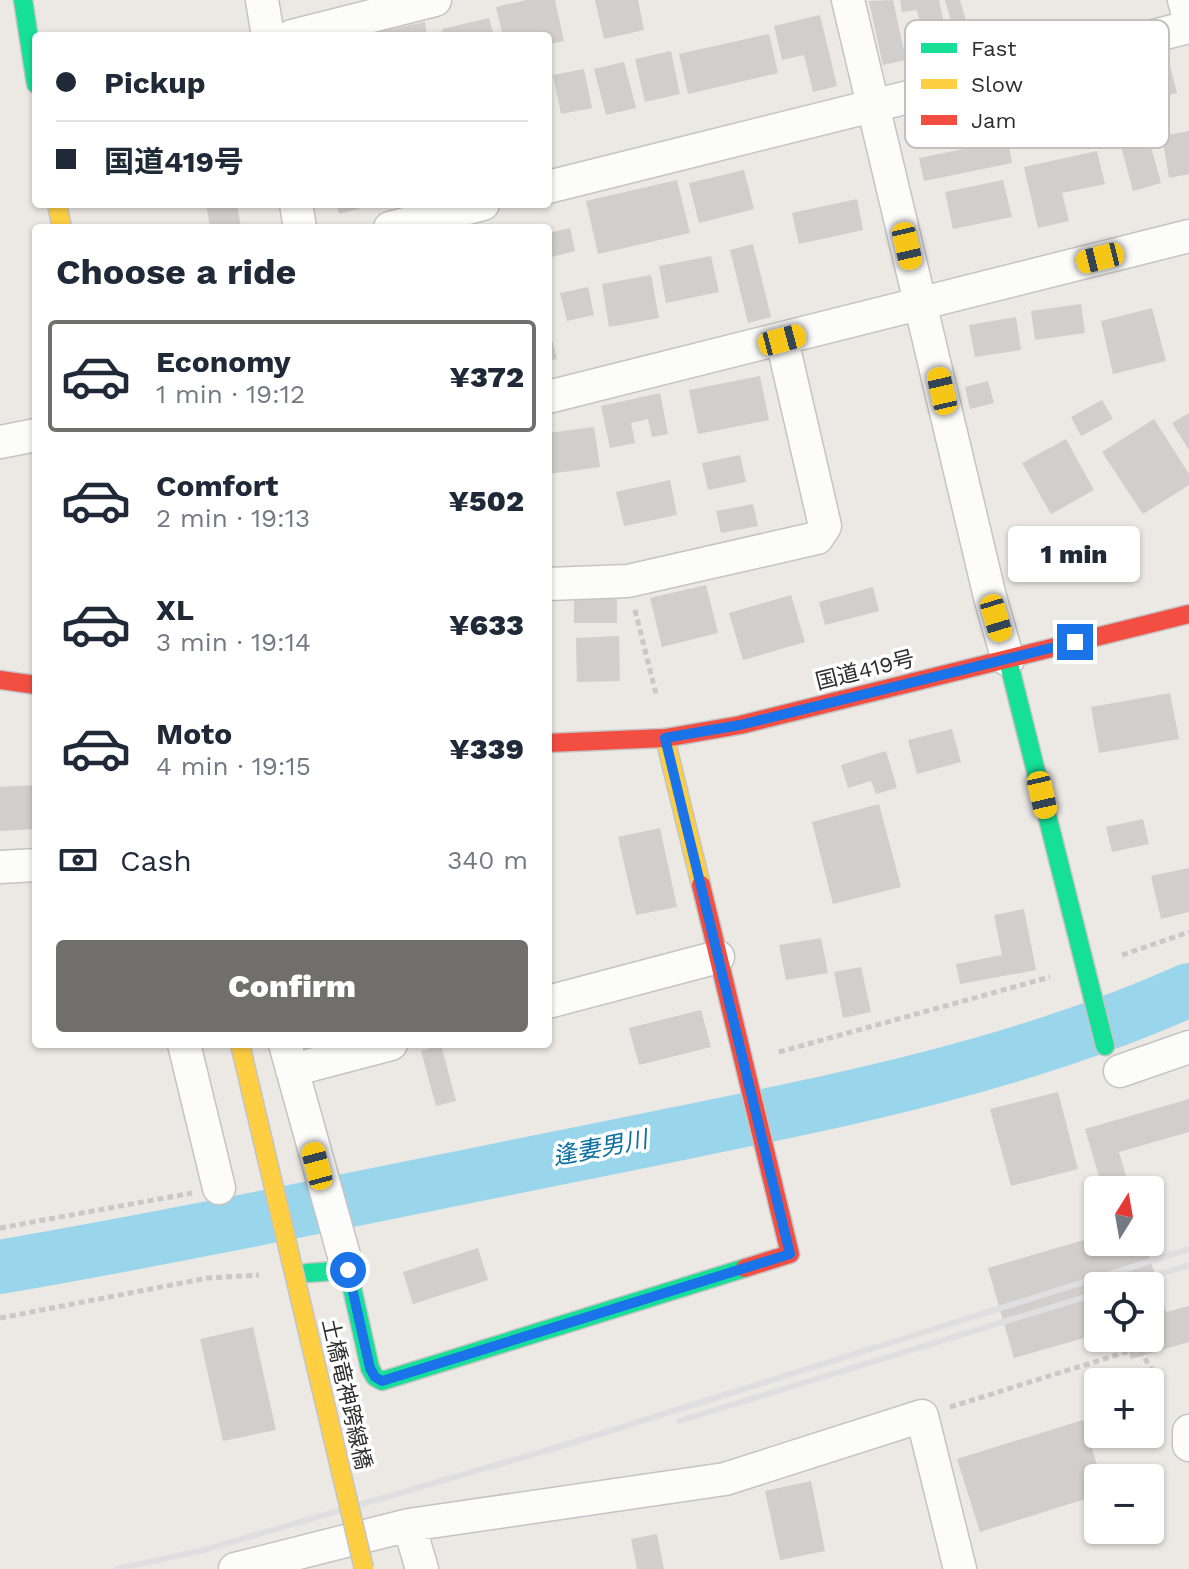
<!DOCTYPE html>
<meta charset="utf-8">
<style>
:root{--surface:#fff;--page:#f6f6f7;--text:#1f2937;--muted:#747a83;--line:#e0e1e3;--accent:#706f6e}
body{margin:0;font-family:"Work Sans","Noto Sans JP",sans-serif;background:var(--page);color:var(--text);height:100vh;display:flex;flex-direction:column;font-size:30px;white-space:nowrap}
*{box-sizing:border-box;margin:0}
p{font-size:26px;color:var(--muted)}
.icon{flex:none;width:44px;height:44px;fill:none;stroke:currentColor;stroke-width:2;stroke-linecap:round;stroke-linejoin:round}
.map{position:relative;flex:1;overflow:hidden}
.details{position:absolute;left:32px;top:224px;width:520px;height:824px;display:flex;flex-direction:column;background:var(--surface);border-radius:8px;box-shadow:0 2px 6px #0004}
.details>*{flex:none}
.guide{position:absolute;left:32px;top:32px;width:520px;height:176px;border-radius:8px;box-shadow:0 2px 6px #0004;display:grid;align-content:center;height:176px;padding:0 24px;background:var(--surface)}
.needle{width:52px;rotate:11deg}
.tools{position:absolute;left:1084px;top:1176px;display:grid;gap:16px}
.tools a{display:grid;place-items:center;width:80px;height:80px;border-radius:8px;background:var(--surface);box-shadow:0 2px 6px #0004;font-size:40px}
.end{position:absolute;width:36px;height:36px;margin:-18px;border:10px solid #1a73e8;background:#fff;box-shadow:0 0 0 4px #fff}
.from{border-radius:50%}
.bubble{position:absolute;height:56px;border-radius:8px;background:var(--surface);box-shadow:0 2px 6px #0004;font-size:26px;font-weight:800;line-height:56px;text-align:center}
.car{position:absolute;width:24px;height:48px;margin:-24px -12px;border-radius:10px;box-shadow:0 0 6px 2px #0007;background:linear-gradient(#f5c518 24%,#345 0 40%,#f5c518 0 76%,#345 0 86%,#f5c518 0)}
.guide b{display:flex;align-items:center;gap:28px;height:76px;font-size:30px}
.guide b+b{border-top:2px solid var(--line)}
.guide i{width:20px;height:20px;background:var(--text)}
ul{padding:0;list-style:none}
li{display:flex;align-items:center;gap:24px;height:112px;margin:0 16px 12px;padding:0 8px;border:4px solid transparent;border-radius:8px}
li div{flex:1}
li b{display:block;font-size:30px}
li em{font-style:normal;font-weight:800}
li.active{border-color:var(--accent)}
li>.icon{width:72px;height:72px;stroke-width:1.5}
h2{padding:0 24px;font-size:36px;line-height:96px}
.pay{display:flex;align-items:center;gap:20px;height:88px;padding:0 24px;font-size:30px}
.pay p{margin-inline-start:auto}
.action{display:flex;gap:16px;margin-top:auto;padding:16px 24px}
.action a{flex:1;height:92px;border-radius:8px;background:var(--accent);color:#fff;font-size:32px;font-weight:800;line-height:92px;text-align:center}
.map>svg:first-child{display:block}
</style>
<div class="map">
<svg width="1189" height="1569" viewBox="0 0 1189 1569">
<rect width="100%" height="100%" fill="#ece8e4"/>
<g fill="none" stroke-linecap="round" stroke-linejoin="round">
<path stroke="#99d6ec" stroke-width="54" d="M0,1267c202,-35 402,-78 603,-118 198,-41 401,-76 586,-159"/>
</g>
<path fill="#d1cecb" d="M527,0h28l9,41 -16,3v-8h-45l-7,-29z
M595,0h43l6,30 -40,9z
M893,0l13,60 -23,5 -14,-64z
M900,0h39l11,53 -23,4 -10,-47 -15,2z
M945,0h15l13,44 -14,4z
M820,15l17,71 -24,6 -9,-37 -22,5 -8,-34z
M489,18l5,18h-50l-2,-7z
M425,22l2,14h-65v-1z
M769,34l9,39 -90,21 -9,-40z
M1166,50l11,43 -54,13 -11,-43z
M671,51l9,43 -35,8 -10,-43z
M624,62l12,46 -30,7 -12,-46z
M584,69l8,39 -31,6 -8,-39z
M1189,131v43l-20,4 -7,-42z
M1148,136l13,47 -28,8 -13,-48z
M1008,140l4,23 -88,18 -5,-23z
M1097,151l8,33 -43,9 7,28 -31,7 -14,-61z
M744,170l10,39 -55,14 -10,-40z
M677,180l13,53 -92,21 -12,-53z
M1003,180l9,37 -59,12 -8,-37z
M857,199l6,31 -64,14 -7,-31z
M206,204h31l4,24h-31z
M337,204h36v1l-34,9z
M570,228l5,23 -27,7v-25z
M753,244l18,73 -23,6 -18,-73z
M711,256l8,36 -53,11 -7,-37z
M651,275l8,43 -50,9 -7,-43z
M588,287l6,28 -27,6 -7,-28z
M1081,304l4,29 -50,7 -4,-29z
M1152,308l14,53 -53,13 -12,-53z
M1016,317l5,33 -46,7 -6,-32z
M548,324l9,35 -9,2z
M760,376l9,44 -71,14 -9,-44z
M988,381l6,22 -24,6 -5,-22z
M660,393l8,41 -16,3 -4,-18 -17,4 4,20 -25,5 -9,-42z
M1102,400l11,19 -32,17 -10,-19z
M1189,413v37l-17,-27z
M1154,419l35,55v11l-46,29 -41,-62z
M594,427l6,40 -52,7v-41z
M1066,439l28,51 -43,24 -29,-51z
M740,455l6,27 -38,8 -6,-27z
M670,480l7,35 -53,11 -8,-34z
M753,504l5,22 -37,7 -5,-22z
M706,585l12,48 -56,14 -12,-49z
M873,587l6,24 -54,14 -6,-23z
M574,593h43v30h-43z
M791,595l14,47 -62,18 -14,-47z
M619,636l1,45 -43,1 -1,-44z
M1170,693l9,46 -80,14 -8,-46z
M952,729l9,33 -44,12 -9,-34z
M886,751l11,37 -21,6 -5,-13 -23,7 -7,-23z
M36,785v44l-36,2v-44z
M879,804l22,83 -68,17 -21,-82z
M1143,819l6,25 -37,8 -6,-25z
M660,828l17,79 -41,8 -18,-78z
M1189,868v44l-28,7 -10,-43z
M1024,909l12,61 -76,14 -4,-20 46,-9 -8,-40z
M821,938l7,35 -42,7 -7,-35z
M861,967l10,45 -28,6 -9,-46z
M701,1010l10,37 -72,18 -10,-37z
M441,1045l15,56 -20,5 -15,-55z
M1058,1092l20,77 -67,17 -21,-77z
M1189,1099v33l-70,20 11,38h-27l-18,-61z
M1098,1236v6h47l21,70 23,-6v36l-58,17 -6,-21h25v-52h-52v48l-84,24 -26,-90z
M478,1248l10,32 -75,24 -10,-32z
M253,1327l23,103 -53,11 -23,-102z
M1083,1420l18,58h-3v17l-118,37 -23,-73z
M811,1481l14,70 -45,9 -15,-69z
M657,1534l7,35h-27l-6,-30z"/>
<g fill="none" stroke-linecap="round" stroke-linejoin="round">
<g stroke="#c5c4c5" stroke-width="35">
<path id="street" d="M262,0l6,36
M848,0l142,597 18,63
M1184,0l5,19
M292,36l143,-36
M548,187l641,-160
M296,204l4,24
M390,228l93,-24
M548,397l641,-161
M0,442l36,-7
M548,584l80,-3 189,-43 8,-12 -43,-186
M0,867l36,-2
M548,1002l170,-45
M184,1044l35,144
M285,1044l63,226
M292,1070l99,-26
M1120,1071l69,-24
M1189,1431v14
M409,1525l13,44
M235,1569l174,-44 316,-46 197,-63 38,153"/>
</g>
<g stroke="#c5c4c5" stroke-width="21">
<path id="fast" d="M23,0l13,84
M1008,660l97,386
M307,1273l41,-3 22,98 5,9 7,4 363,-113"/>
</g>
<g stroke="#c5c4c5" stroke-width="21">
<path id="slow" d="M57,204l5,24
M665,738l36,147"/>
</g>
<g stroke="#c5c4c5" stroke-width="21">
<path id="jam" d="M0,680l36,5
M548,743l117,-5 75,-13 449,-111
M701,885l89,369 -45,14"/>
</g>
<path stroke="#c9c9c8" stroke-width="5" stroke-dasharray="6 4" stroke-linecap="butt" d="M635,610l21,84
M1122,955l67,-23
M779,1052l271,-75
M0,1228l192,-35
M0,1318l208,-40 51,-3
M950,1407l189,-59 18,31"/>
<use href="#street" stroke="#fcfcfb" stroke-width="32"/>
<use href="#fast" stroke="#16e098" stroke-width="18"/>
<use href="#slow" stroke="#ffcf43" stroke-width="18"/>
<use href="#jam" stroke="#f24e42" stroke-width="18"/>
<path stroke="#dfdfe1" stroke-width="6" d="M1122,1286l67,-21
M679,1421l419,-128
M117,1569l87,-19 361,-105 624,-196"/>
<g stroke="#c5c4c5" stroke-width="21" stroke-linecap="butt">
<path id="slow-bridge" d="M240,1044l124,525"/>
</g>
<use href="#slow-bridge" stroke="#ffcf43" stroke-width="18"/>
</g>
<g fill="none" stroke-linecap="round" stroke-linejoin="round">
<path stroke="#1a73e8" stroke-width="10" d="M348,1270l22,98 5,9 7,4 408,-127 -125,-516 75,-13 335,-83"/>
</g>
<g text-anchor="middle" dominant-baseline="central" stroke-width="7" stroke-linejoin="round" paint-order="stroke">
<g font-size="22" fill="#2e2e2e" stroke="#fff">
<text transform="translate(865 670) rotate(-14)">国道419号</text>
<text transform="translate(347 1394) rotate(77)">土橋竜神跨線橋</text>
</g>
<g font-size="24" font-style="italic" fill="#0d6fa3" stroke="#fff">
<text transform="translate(600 1148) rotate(-11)">逢妻男川</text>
</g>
</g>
<rect x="905" y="20" width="264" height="128" rx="12" fill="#fff" stroke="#c0c0c0" stroke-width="2"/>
<rect x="921" y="43" width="36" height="10" fill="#16e098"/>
<rect x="921" y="79" width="36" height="10" fill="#ffcf43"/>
<rect x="921" y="115" width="36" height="10" fill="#f24e42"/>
<g font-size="22" fill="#2e2e2e">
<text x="971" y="56">Fast</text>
<text x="971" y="92">Slow</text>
<text x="971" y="128">Jam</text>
</g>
</svg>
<div class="tools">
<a><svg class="needle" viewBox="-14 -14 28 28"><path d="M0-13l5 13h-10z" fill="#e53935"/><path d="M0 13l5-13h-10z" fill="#747a83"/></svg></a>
<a><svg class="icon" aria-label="locate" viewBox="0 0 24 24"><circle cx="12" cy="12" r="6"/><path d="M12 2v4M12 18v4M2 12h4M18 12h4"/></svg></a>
<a>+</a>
<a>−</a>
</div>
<i class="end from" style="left:348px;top:1270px"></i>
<i class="end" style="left:1075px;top:642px"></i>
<div class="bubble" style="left:1008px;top:526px;width:132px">1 min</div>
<i class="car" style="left:907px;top:246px;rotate:167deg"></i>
<i class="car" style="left:1100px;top:258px;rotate:256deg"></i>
<i class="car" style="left:782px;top:340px;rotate:75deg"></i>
<i class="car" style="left:942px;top:391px;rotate:347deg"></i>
<i class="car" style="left:996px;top:618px;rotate:163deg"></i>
<i class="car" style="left:1042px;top:795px;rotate:167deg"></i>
<i class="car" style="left:317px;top:1166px;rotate:345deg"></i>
<div class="guide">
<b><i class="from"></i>Pickup</b>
<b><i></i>国道419号</b>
</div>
<section class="details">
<h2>Choose a ride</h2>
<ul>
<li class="active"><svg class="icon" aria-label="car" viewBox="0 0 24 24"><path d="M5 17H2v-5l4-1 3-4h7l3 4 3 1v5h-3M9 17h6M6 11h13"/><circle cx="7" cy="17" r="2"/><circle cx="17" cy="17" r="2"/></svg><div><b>Economy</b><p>1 min · 19:12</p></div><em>¥372</em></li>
<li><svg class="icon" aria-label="car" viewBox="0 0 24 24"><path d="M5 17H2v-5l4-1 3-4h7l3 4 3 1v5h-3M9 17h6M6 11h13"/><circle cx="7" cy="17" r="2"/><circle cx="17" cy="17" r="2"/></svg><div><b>Comfort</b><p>2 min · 19:13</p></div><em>¥502</em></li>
<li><svg class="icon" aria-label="car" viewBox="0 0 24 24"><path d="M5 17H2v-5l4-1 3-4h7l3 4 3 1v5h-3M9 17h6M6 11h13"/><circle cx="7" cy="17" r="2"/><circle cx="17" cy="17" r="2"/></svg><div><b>XL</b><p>3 min · 19:14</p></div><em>¥633</em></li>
<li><svg class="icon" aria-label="car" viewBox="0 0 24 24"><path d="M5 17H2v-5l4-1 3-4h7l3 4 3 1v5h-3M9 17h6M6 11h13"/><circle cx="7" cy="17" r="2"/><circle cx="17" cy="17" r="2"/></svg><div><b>Moto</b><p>4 min · 19:15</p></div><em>¥339</em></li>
</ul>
<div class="pay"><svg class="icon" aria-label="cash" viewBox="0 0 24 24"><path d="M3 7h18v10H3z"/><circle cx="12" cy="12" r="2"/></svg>Cash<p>340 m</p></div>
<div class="action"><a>Confirm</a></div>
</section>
</div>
